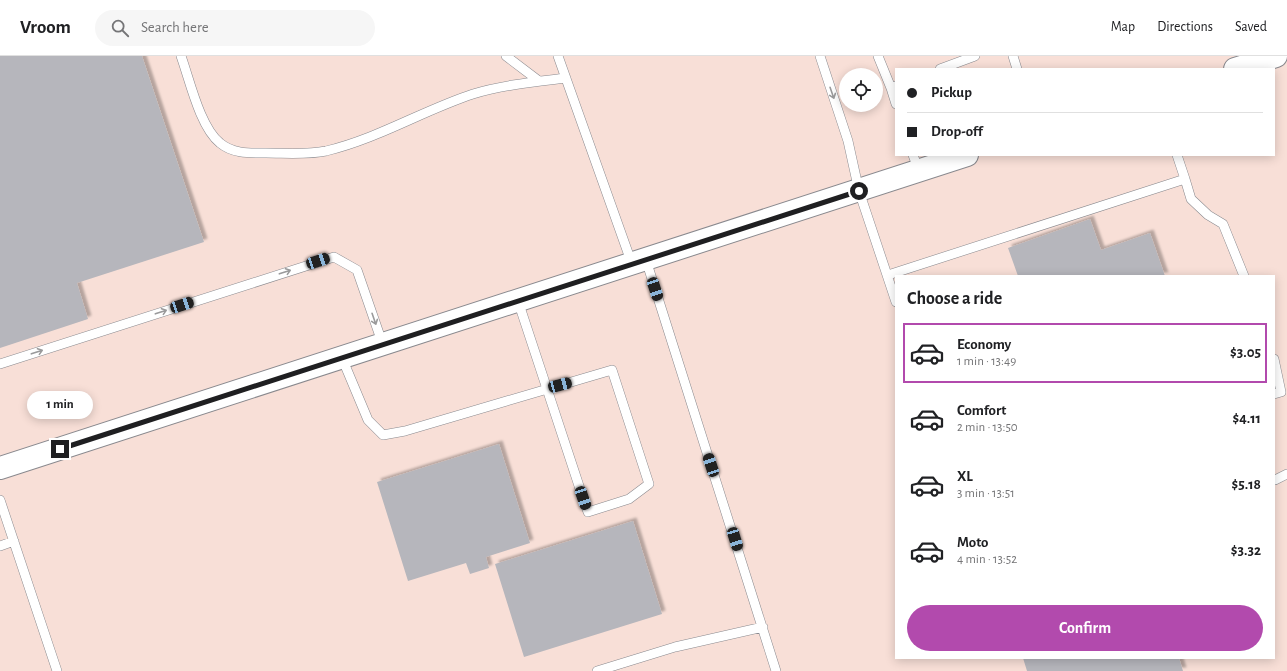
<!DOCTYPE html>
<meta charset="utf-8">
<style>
:root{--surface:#fff;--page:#f6f6f6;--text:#202124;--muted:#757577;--line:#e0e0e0;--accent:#b24aad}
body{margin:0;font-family:"Alegreya Sans",sans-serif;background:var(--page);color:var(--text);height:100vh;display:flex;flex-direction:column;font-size:15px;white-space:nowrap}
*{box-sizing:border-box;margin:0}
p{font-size:13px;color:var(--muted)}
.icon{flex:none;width:22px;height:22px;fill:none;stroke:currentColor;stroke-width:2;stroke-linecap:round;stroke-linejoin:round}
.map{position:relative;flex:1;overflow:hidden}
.panel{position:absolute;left:895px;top:219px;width:380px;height:384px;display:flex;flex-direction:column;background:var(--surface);border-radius:0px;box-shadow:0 2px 10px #0003}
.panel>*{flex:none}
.top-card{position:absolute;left:895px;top:12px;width:380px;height:88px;border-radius:0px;box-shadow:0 2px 10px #0003;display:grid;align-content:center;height:88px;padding:0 12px;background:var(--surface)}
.fabs{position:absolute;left:839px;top:12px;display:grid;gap:8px}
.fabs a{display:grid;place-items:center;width:44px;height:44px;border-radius:50%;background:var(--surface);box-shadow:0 2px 10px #0003;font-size:20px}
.end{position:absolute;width:18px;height:18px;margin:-9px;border:5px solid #1f1f21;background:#fff;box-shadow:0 0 0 2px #fff}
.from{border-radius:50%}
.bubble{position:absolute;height:28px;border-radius:14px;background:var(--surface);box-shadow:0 2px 10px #0003;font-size:13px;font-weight:600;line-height:28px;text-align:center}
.car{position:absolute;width:12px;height:24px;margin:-12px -6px;border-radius:5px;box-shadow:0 0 3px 1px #0007;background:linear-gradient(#222 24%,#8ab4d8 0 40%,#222 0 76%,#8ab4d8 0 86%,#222 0)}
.top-card b{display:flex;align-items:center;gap:14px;height:38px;font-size:15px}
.top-card b+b{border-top:1px solid var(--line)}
.top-card i{width:10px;height:10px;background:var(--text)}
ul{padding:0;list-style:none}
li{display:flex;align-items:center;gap:12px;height:60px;margin:0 8px 6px;padding:0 4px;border:2px solid transparent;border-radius:0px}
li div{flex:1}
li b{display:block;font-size:15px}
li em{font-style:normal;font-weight:600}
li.active{border-color:var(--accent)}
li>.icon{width:36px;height:36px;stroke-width:1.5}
h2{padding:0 12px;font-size:18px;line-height:48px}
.button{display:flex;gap:8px;margin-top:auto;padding:8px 12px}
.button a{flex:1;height:46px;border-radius:24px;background:var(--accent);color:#fff;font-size:16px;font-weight:600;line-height:46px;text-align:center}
header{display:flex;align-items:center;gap:24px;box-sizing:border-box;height:56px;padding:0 20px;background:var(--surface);border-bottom:1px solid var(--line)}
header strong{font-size:19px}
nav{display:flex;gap:22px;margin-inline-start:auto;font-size:14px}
.search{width:280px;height:36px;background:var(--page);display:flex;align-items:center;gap:10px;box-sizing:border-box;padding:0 14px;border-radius:22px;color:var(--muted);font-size:15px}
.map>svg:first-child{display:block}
</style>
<header>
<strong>Vroom</strong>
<div class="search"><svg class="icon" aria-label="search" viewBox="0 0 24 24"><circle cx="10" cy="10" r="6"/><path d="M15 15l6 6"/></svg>Search here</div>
<nav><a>Map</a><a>Directions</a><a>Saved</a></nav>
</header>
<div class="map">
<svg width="1287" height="615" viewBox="0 0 1287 615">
<defs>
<filter id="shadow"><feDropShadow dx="3.5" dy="-3.5" stdDeviation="1" flood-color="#0004"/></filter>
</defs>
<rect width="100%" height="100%" fill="#efeef4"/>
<path fill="#f8dfd7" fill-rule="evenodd" d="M0,0h1287v615h-1287zM896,13h378v86h-378zM846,19h30v30h-30zM896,220h378v382h-378z"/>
<path fill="#b6b6bc" filter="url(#shadow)" d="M0,0h142l62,186 -127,41 11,36 -88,29z
M1090,163l11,31 49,-17 15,43h-147l-10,-28z
M499,388l31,99 -44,14 3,11 -19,6 -4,-11 -58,18 -31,-99z
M633,465l29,93 -138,43 -29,-93z
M1023,602h156l4,13h-156z"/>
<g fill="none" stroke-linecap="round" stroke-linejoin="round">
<g stroke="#89898e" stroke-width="10">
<path id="lane" d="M181,0c9,25 19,71 39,87 13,11 30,10 46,10 20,0 41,2 60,-2 51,-12 98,-41 147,-57 30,-9 61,-12 93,-16
M506,0l33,25
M558,0l74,208
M820,0l28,85 11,50 37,111
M878,0l13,32
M1013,0l4,13
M940,13l35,-13
M896,30l-5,2 5,16
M913,99l6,16
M1185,123l6,20 17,16 15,9 21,52
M646,204l130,411
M888,219l297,-96 -8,-24
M342,302l26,62 15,15 22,-4 207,-61 37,114 -20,15 -41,13 -5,-14 -65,-197
M1274,303l7,33 -7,2
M0,308l334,-107 23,13 26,75
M1275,424l12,-6
M0,444l57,171
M0,490l14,-5
M597,615l78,-24 88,-20"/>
</g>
<g stroke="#89898e" stroke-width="24">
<path id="secondary" d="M1235,13l41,-13
M0,412l967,-313"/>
</g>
<use href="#lane" stroke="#fff" stroke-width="9"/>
<use href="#secondary" stroke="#fff" stroke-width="22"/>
</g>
<defs><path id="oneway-shaft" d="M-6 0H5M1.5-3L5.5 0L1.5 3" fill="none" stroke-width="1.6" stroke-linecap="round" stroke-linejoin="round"/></defs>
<g stroke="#9a9a9b">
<use href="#oneway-shaft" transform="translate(832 37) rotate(71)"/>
<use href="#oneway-shaft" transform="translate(285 216) rotate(-18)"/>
<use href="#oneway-shaft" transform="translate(161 256) rotate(-18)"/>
<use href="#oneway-shaft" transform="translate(374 263) rotate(71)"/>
<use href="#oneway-shaft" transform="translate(37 296) rotate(-18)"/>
</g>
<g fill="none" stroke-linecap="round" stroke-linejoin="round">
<path stroke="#1f1f21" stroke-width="5" d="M60,393l799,-258"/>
</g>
</svg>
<div class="fabs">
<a><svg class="icon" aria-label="locate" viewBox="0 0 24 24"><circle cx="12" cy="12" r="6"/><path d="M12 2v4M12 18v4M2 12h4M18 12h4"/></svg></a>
</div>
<i class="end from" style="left:859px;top:135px"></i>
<i class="end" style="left:60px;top:393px"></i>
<div class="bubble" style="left:27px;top:335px;width:66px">1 min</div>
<i class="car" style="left:318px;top:205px;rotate:72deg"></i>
<i class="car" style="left:655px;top:233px;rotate:162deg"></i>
<i class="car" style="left:182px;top:249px;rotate:72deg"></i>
<i class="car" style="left:560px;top:329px;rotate:75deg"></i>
<i class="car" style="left:711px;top:409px;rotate:342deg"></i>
<i class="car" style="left:583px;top:442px;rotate:161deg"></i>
<i class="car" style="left:735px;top:483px;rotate:163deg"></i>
<div class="top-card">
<b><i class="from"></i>Pickup</b>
<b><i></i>Drop-off</b>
</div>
<section class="panel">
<h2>Choose a ride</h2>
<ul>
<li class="active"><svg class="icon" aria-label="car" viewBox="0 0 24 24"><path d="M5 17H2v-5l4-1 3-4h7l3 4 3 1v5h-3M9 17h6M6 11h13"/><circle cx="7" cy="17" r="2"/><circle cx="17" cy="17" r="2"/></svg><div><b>Economy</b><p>1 min · 13:49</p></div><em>$3.05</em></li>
<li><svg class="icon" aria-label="car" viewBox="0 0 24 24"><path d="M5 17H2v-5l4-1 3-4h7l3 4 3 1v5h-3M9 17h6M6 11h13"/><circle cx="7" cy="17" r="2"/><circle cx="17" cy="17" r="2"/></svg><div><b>Comfort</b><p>2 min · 13:50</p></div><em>$4.11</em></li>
<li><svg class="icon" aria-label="car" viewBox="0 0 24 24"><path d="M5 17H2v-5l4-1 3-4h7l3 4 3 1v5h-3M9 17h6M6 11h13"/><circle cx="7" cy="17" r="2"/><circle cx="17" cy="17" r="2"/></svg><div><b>XL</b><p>3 min · 13:51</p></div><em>$5.18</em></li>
<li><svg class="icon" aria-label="car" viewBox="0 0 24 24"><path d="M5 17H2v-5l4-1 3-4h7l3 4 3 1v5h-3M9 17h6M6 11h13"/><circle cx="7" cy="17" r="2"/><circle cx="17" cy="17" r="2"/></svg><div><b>Moto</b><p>4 min · 13:52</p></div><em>$3.32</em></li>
</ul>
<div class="button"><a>Confirm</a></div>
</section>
</div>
